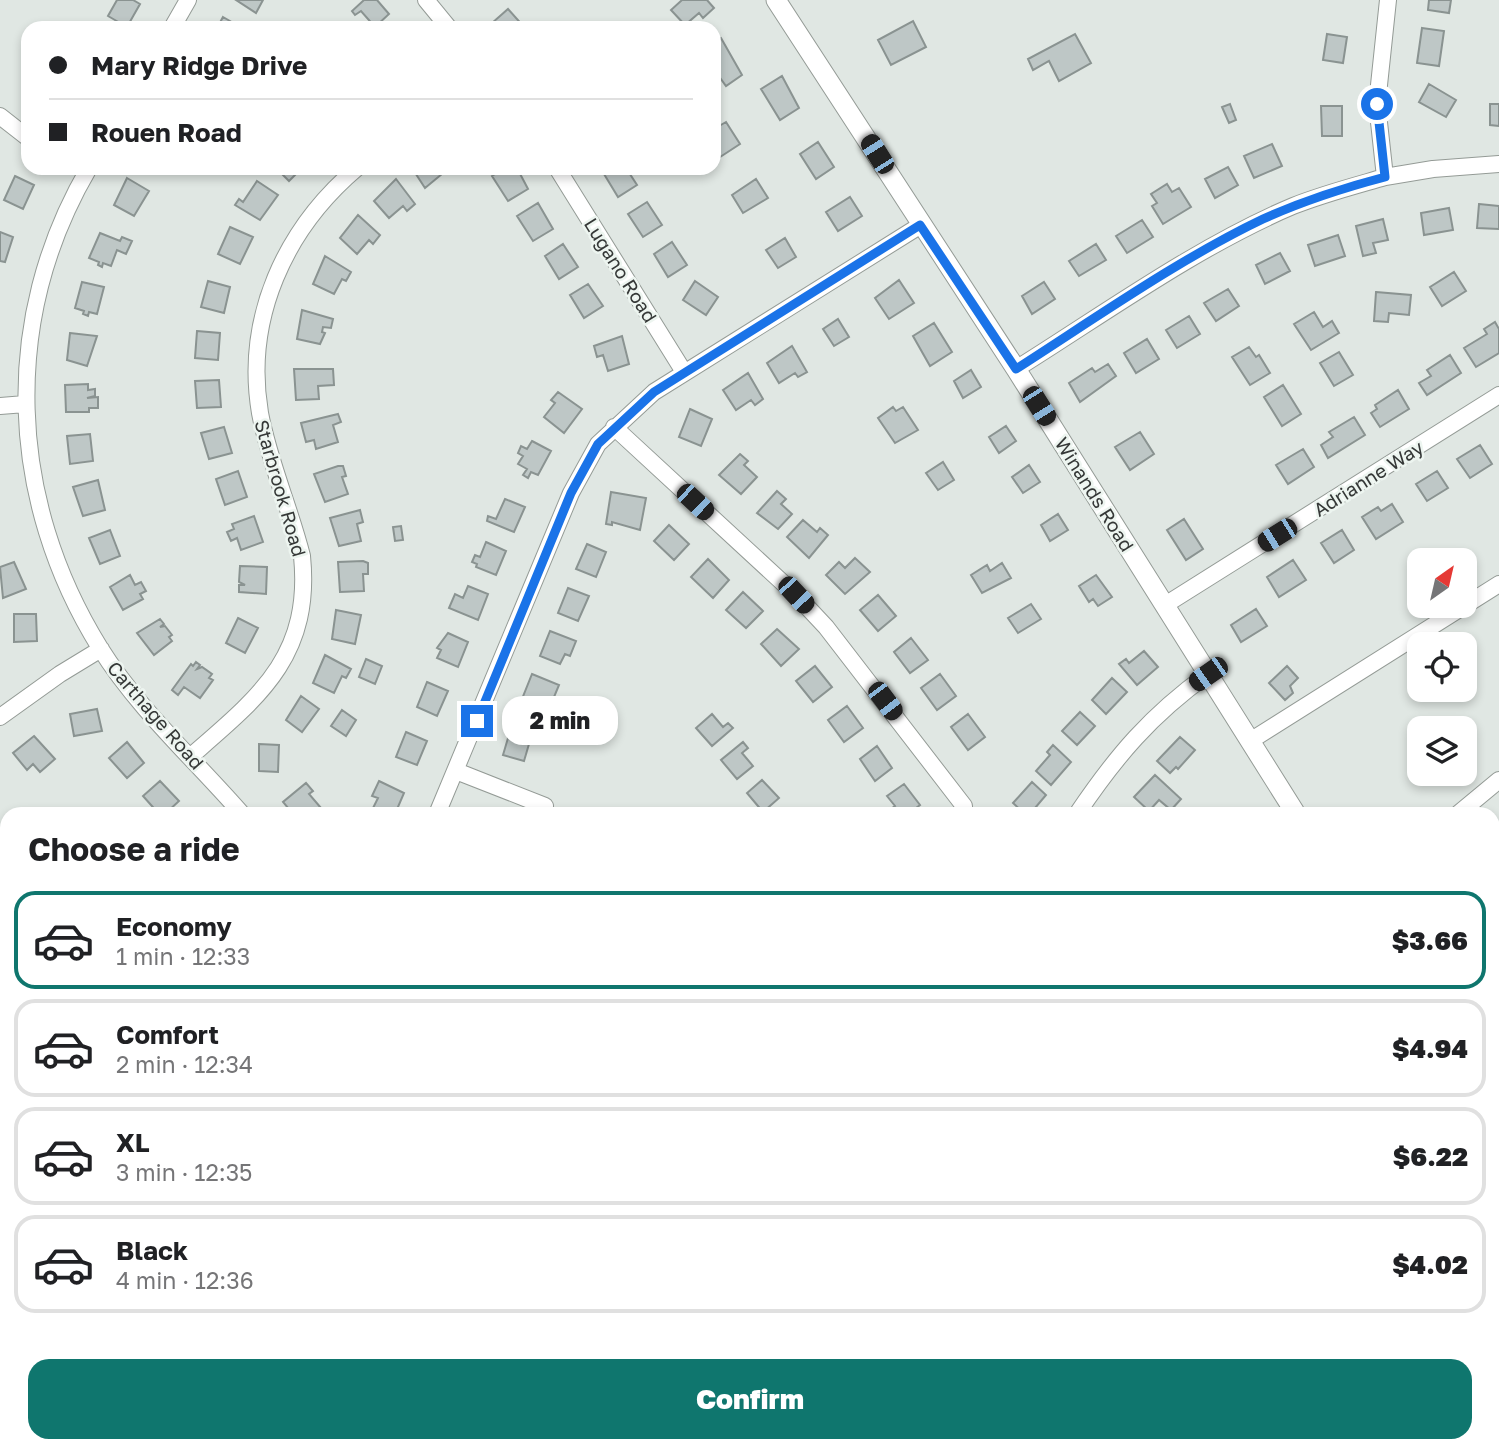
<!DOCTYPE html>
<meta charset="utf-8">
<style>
:root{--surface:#fff;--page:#f6f6f6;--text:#202124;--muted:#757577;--line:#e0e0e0;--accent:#0f766e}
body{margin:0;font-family:"Golos Text",sans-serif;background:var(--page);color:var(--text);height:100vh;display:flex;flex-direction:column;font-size:26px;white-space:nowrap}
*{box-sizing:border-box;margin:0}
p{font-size:23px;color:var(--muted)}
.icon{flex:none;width:38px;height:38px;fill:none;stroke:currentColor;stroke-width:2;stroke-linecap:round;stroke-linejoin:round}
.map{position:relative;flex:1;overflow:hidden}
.sheet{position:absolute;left:0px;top:807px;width:1500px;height:646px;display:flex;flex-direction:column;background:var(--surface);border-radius:21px 21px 0 0;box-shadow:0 4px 10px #0003}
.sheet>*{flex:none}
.hud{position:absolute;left:21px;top:21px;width:700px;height:154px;border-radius:21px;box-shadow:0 4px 10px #0003;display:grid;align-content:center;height:154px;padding:0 28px;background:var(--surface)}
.needle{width:46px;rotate:34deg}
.fabs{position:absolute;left:1407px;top:548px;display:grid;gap:14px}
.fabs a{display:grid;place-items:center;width:70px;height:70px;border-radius:14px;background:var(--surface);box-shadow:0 4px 10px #0003;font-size:35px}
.end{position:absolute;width:32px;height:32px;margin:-16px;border:9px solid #1a73e8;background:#fff;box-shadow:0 0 0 4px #fff}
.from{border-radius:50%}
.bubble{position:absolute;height:49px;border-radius:21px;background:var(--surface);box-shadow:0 4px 10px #0003;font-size:23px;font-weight:800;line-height:49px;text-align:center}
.car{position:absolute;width:21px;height:42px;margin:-21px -10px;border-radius:9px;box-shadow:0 0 5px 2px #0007;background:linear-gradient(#222 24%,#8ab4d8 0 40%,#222 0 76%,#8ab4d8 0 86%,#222 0)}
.hud b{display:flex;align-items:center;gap:24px;height:66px;font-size:26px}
.hud b+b{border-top:2px solid var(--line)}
.hud i{width:18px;height:18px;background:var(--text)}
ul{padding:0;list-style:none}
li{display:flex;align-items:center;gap:21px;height:98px;margin:0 14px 10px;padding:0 14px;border:4px solid var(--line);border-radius:21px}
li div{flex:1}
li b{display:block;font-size:26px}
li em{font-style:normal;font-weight:800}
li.selected{border-color:var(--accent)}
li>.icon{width:63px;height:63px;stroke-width:1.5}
h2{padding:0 28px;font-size:32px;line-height:84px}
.cta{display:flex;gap:14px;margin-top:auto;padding:14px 28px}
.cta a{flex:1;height:80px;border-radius:21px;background:var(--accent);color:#fff;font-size:28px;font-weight:800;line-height:80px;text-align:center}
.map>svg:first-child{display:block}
</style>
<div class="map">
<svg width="1499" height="1452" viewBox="0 0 1499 1452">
<rect width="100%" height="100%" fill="#e0e7e3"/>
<path fill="#c0be9c" d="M1493,1189l6,10v253h-536v-6h530z"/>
<path fill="#bec7c6" stroke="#8a9391" stroke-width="2" d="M117,0h16l7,4 -13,23 -19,-11z
M236,0h27l-7,13z
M364,0h13l12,14 -14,13 -14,-16 -6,4 -3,-4z
M682,0h25l7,8 -11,10 -4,-5 -14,12 -14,-15z
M1429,0h22l-2,13 -21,-3z
M508,9l17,19h-29l-4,-5z
M223,17l19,11h-25z
M913,21l13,26 -35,18 -13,-25z
M1422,28l22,3 -5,35 -22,-3z
M1075,34l16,29 -32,18 -10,-20 -16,9 -5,-11z
M1327,34l20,3 -4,26 -20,-3z
M721,38l21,37 -16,11 -8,-11 -4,2v-35z
M782,76l17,32 -19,12 -19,-31z
M1429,84l27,16 -10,17 -27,-15z
M1230,104l6,16 -7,3 -7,-16z
M1490,104h9v22l-9,-1z
M1321,106h21v30h-20z
M726,122l14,22 -26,17v-32z
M818,142l16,25 -18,12 -16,-25z
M1272,144l10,22 -28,12 -10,-22z
M1228,167l10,18 -23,13 -10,-19z
M276,168h26l-13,13z
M412,168h35l1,1 -23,19z
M505,168h12l11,21 -20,12 -16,-25z
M612,168h14l11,17 -19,12 -14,-23z
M15,176l19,9 -11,24 -19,-9z
M127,178l22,13 -15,25 -20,-11z
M396,179l19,25 -8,7 -4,-5 -14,12 -15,-17z
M756,179l12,19 -25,15 -11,-18z
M257,181l21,14 -18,25 -25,-15 4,-6 4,3z
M1167,184l5,8 7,-4 12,19 -28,17 -11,-18 5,-3 -6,-9z
M850,197l12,19 -24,15 -12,-19z
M647,202l15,23 -19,12 -15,-23z
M538,203l15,26 -20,12 -16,-25z
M1479,204l20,2v23l-22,-1z
M1449,208l4,22 -29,5 -3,-22z
M358,215l22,20 -7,9 -4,-4 -12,14 -17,-16z
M1383,219l5,21 -15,3 3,10 -13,3 -7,-30z
M1142,220l11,17 -26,16 -11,-17z
M230,227l23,10 -13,27 -22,-10z
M0,232l13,5 -8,25 -5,-1z
M100,233l20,8 2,-4 10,4 -6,13 -9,-4 -6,16 -8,-3 -1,4 -4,-2 1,-3 -10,-4z
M1338,235l7,21 -30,10 -7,-21z
M785,238l11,19 -18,11 -12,-18z
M672,242l15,23 -19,12 -14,-23z
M563,244l15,23 -19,12 -14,-23z
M1096,244l10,16 -27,16 -10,-15z
M1280,253l10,18 -25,13 -9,-19z
M325,256l26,16 -5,9 -4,-2 -8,15 -21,-10z
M1454,272l12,19 -24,15 -12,-19z
M899,280l15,23 -25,16 -14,-21z
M208,281l22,6 -6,26 -23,-6z
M695,281l23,16 -12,18 -23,-15z
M82,282l22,5 -7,27 -8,-2 -1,4 -5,-2 1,-3 -9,-3z
M1044,282l11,17 -23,15 -10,-18z
M588,284l15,22 -19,12 -14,-23z
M1228,289l11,17 -23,15 -12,-18z
M1376,292l35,3 -2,20 -20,-2 -1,9 -14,-1z
M302,310l31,9 -2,9 -8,-1 -1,5 3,1 -5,11 -23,-5z
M1314,312l9,15 9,-6 7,12 -28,17 -17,-26z
M1189,316l11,18 -23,14 -11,-18z
M838,319l11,18 -15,9 -11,-17z
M1495,322l4,7v24l-23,14 -12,-19 23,-14 -3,-5z
M934,323l18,29 -22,14 -17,-30z
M197,331l23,2 -2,27 -23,-2z
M70,333l27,3 -10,30 -20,-6z
M622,336l7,28 -21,7 -5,-16 -6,2 -3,-11z
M1147,339l12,20 -23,14 -12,-20z
M792,346l15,26 -9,5 -3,-4 -16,10 -12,-20z
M1249,347l7,10 3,-2 11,18 -20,12 -18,-28z
M1339,352l14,23 -19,11 -14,-23z
M1450,355l11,18 -34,22 -8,-12 12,-7 -4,-6z
M1108,364l8,12 -36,26 -11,-19 23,-15 3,4z
M294,369h39l1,16 -16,1 1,13 -23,1z
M971,370l10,17 -18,11 -9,-17z
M748,373l15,26 -8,6 -4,-5 -15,10 -13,-20z
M219,380l2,27 -24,1 -2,-27z
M88,384v6l7,-1v7l-8,2 11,-1v11h-9v4h-23l-1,-27z
M1283,385l18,29 -19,12 -18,-29z
M1398,390l11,19 -29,18 -9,-14 6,-4 -2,-4z
M558,392l24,17 -18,24 -20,-16 11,-14 -4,-3z
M893,407l3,4 7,-4 15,23 -23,13 -17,-25z
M690,409l22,10 -11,27 -22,-9z
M338,414l3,8 -8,3 5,17 -22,7 -2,-9 -8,2 -5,-19z
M1354,417l11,18 -37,23 -7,-13 12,-8 -4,-5z
M1006,426l10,15 -17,12 -10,-16z
M224,427l8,26 -23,6 -8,-26z
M1140,432l14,22 -24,16 -15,-23z
M90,434l3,27 -23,3 -3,-28z
M532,441l19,10 -13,24 -7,-3 -3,6 -5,-3 4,-6 -9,-5 5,-8 -5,-3 3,-7 6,3z
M1480,445l12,19 -22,14 -13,-19z
M1303,449l11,18 -26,17 -12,-19z
M740,454l8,7 -4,4 13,12 -16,17 -22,-19z
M943,462l11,18 -16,10 -12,-17z
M1029,465l11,17 -17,11 -11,-16z
M338,466h5l3,10 -4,1 6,17 -23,8 -11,-28z
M238,471l9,26 -22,8 -9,-26z
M1437,471l11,17 -21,13 -11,-17z
M98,480l7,30 -22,6 -10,-29z
M777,491l9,8 -5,5 11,10 -14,15 -21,-16z
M611,492l35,6 -6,32 -28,-8v3l-6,-1z
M505,499l20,8 -11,25 -27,-11 1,-5 8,3z
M1392,504l11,18 -27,17 -14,-22 16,-10 3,4z
M360,510l3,12 -6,2 4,17 -22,5 -9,-28z
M1058,514l10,16 -18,11 -9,-16z
M254,516l9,26 -22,8 -4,-12 -6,3 -4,-9 7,-3 -2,-5z
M1184,519l19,30 -17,11 -19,-30z
M803,520l14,12 3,-4 8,7 -19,23 -22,-21z
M669,525l20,19 -15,16 -20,-19z
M401,526l2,14 -8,1 -2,-14z
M110,530l10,26 -20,8 -11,-26z
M1342,530l12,20 -20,13 -13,-20z
M486,542l20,9 -10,24 -20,-8 1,-3 -5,-2 3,-7 5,2z
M587,544l19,8 -10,25 -20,-8z
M855,558l15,14 -25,22 -19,-19 13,-13 6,6z
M708,559l21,21 -16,18 -22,-21z
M1293,560l13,20 -27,17 -12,-20z
M363,561l5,2v11h-5l1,17 -24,1 -2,-30z
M14,562l12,27 -23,9 -3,-31z
M1002,563l9,15 -29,15 -11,-18 16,-10 3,6z
M240,566l27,1 -1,27 -27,-2v-7h6l-6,-3z
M130,575l5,10 6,-3 5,9 -6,3 3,5 -20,11 -13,-23z
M1096,575l16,22 -14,9 -5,-7 -4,3 -10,-16z
M468,586l20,8 -10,26 -29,-12 6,-14 8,4z
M568,588l21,8 -11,25 -20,-8z
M743,592l20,19 -17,17 -20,-18z
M878,595l18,21 -18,15 -18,-21z
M1031,604l10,15 -23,14 -10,-15z
M1256,609l11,17 -26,16 -10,-17z
M336,610l25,5 -6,29 -23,-5z
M14,614h22l1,27 -23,1z
M238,618l20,10 -13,25 -19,-10z
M160,619l4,5 -4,3 5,-1 7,9 -3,2 3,4 -18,14 -17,-22z
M777,629l22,20 -18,17 -20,-22z
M550,631l26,10 -6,15 -5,-2 -5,10 -20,-8z
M448,633l20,9 -10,25 -21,-9 4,-8 -4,-2z
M911,638l17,22 -18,13 -16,-21z
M1144,651l14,16 -21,18 -18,-21 7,-5 3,4z
M325,655l26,14 -5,9 -4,-2 -8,17 -21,-10z
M366,659l16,7 -7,18 -16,-7z
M196,662l4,3 -3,4 5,-2 10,7 -3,4 4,2 -13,18 -16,-11 -6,8 -6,-5 19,-26 2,2z
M815,666l17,21 -19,15 -17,-21z
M1287,666l11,12 -8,8 3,7 -8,7 -16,-17z
M532,674l27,11 -7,17 -7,-3 -3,8 -4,-1 -1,3 -12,-5 1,-3 -4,-2z
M940,674l16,22 -19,14 -16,-22z
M1112,678l15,14 -21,22 -14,-14z
M427,682l21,9 -11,25 -20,-9z
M301,696l18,13 -17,23 -16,-12z
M847,706l16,22 -19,14 -16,-22z
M97,709l5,22 -28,5 -4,-22z
M342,710l14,10 -10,16 -15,-10z
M1080,712l15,14 -18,19 -15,-14z
M712,714l11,13 5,-4 5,5 -21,18 -16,-18z
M968,714l17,23 -17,13 -17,-23z
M513,721l21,6 -10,34 -21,-6z
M406,732l21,9 -10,24 -21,-8z
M34,736l21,23 -15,13 -7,-8 -6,6 -14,-17z
M1180,737l15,13 -17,19 -2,-2 -6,6 -13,-12z
M127,742l17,21 -17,15 -18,-20z
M743,742l5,6 -6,5 11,13 -16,13 -16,-19z
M259,744l20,1 -1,27 -19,-1z
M1053,745l18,17 -20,23 -15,-14 14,-16 -3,-3z
M877,746l15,22 -17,13 -15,-22z
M1155,775l26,24 -10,11 -12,-10 -10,11 -15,-14z
M762,780l17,18 -16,14 -16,-19z
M160,781l19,20 -14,13h-6l-16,-18z
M379,781l25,12 -9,21h-18l1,-3 -5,-3 5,-10 -6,-2z
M1032,782l14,13 -16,19h-5l-12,-11z
M306,783l7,8 -4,3 12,14 -7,6h-21l-10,-12z
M904,784l16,21 -12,9h-18l-2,-3 7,-5 -8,-10z
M0,972l7,10v16l-7,5z
M7,1026v27l-5,1 -2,-27z
M305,1446h25l-3,6h-25z
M642,1446h23l1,6h-23z"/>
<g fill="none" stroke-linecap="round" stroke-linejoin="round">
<g stroke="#949b96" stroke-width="18">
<path id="minor" d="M426,0l23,28
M1388,0l-11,104 8,73 48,-8 66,-5
M172,28l16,-28
M0,116l28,22
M89,168c-89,152 -81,332 11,480 38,61 95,112 142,166
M557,168l127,204
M1016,369c88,-55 182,-123 277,-163 30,-12 61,-20 92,-29
M0,406l25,-2
M614,427l182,168 30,32 138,179
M1165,605l334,-210
M0,717l60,-43 41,-25
M1250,741l249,-157
M191,756c68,-59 121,-100 111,-200 -12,-48 -33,-94 -42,-143 -16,-95 25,-184 97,-245
M456,771l89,35
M437,814l134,-321 27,-49 56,-52 267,-167
M1077,814c39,-58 74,-99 131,-140
M1458,814l41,-34
M0,929l7,5
M595,1446l2,6
M169,1452l2,-6
M366,1452l3,-6"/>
</g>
<g stroke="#949b96" stroke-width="21">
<path id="tertiary" d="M776,0l240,369 280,445
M1493,1133l6,10"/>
</g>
<use href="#minor" stroke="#fff" stroke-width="16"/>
<use href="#tertiary" stroke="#fff" stroke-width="19"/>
</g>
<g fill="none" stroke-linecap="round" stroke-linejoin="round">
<path stroke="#1a73e8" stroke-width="9" d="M477,721l94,-228 27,-49 56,-52 266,-167 96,144c78,-50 165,-111 247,-150 40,-18 80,-31 122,-42l-8,-73"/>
</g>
<g text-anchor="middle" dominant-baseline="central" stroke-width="5" stroke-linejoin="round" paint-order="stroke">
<g font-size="19" fill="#353837" stroke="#edf5f0">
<text transform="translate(621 270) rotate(58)">Lugano Road</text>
<text transform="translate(1368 478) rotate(-32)">Adrianne Way</text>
<text transform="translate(281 488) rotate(74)">Starbrook Road</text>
<text transform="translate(1095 494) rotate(58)">Winands Road</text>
<text transform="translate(156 715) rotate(49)">Carthage Road</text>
</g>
</g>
</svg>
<div class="fabs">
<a><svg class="needle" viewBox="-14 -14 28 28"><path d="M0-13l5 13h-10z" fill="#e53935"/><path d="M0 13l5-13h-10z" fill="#757577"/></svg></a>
<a><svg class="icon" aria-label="locate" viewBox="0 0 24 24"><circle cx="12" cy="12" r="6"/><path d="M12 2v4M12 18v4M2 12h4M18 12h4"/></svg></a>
<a><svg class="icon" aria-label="layers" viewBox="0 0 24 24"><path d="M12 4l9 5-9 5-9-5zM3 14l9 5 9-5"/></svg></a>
</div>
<i class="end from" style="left:1377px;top:104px"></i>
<i class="end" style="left:477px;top:721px"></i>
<div class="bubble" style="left:502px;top:696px;width:116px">2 min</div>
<i class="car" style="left:877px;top:154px;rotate:328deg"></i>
<i class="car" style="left:1039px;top:406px;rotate:148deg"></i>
<i class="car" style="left:695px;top:502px;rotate:133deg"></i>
<i class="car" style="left:1277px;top:535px;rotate:238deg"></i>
<i class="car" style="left:796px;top:595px;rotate:137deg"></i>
<i class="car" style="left:1208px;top:674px;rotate:235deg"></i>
<i class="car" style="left:885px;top:701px;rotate:143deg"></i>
<div class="hud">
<b><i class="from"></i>Mary Ridge Drive</b>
<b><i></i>Rouen Road</b>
</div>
<section class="sheet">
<h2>Choose a ride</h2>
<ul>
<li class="selected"><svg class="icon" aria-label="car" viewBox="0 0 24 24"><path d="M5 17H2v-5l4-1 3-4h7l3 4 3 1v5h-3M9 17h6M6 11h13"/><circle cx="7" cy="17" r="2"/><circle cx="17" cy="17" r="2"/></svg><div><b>Economy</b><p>1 min · 12:33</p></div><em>$3.66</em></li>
<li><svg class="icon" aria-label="car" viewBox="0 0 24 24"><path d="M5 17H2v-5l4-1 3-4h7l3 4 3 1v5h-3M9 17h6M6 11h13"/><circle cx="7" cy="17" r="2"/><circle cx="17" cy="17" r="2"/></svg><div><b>Comfort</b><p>2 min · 12:34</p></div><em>$4.94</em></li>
<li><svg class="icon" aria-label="car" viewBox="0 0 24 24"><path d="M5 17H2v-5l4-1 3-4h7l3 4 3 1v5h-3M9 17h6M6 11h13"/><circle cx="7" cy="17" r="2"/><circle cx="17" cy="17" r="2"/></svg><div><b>XL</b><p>3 min · 12:35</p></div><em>$6.22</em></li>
<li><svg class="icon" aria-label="car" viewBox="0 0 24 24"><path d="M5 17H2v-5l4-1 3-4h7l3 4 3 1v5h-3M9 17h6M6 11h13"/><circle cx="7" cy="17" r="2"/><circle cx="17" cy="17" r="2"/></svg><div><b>Black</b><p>4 min · 12:36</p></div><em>$4.02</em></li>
</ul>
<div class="cta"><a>Confirm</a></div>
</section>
</div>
